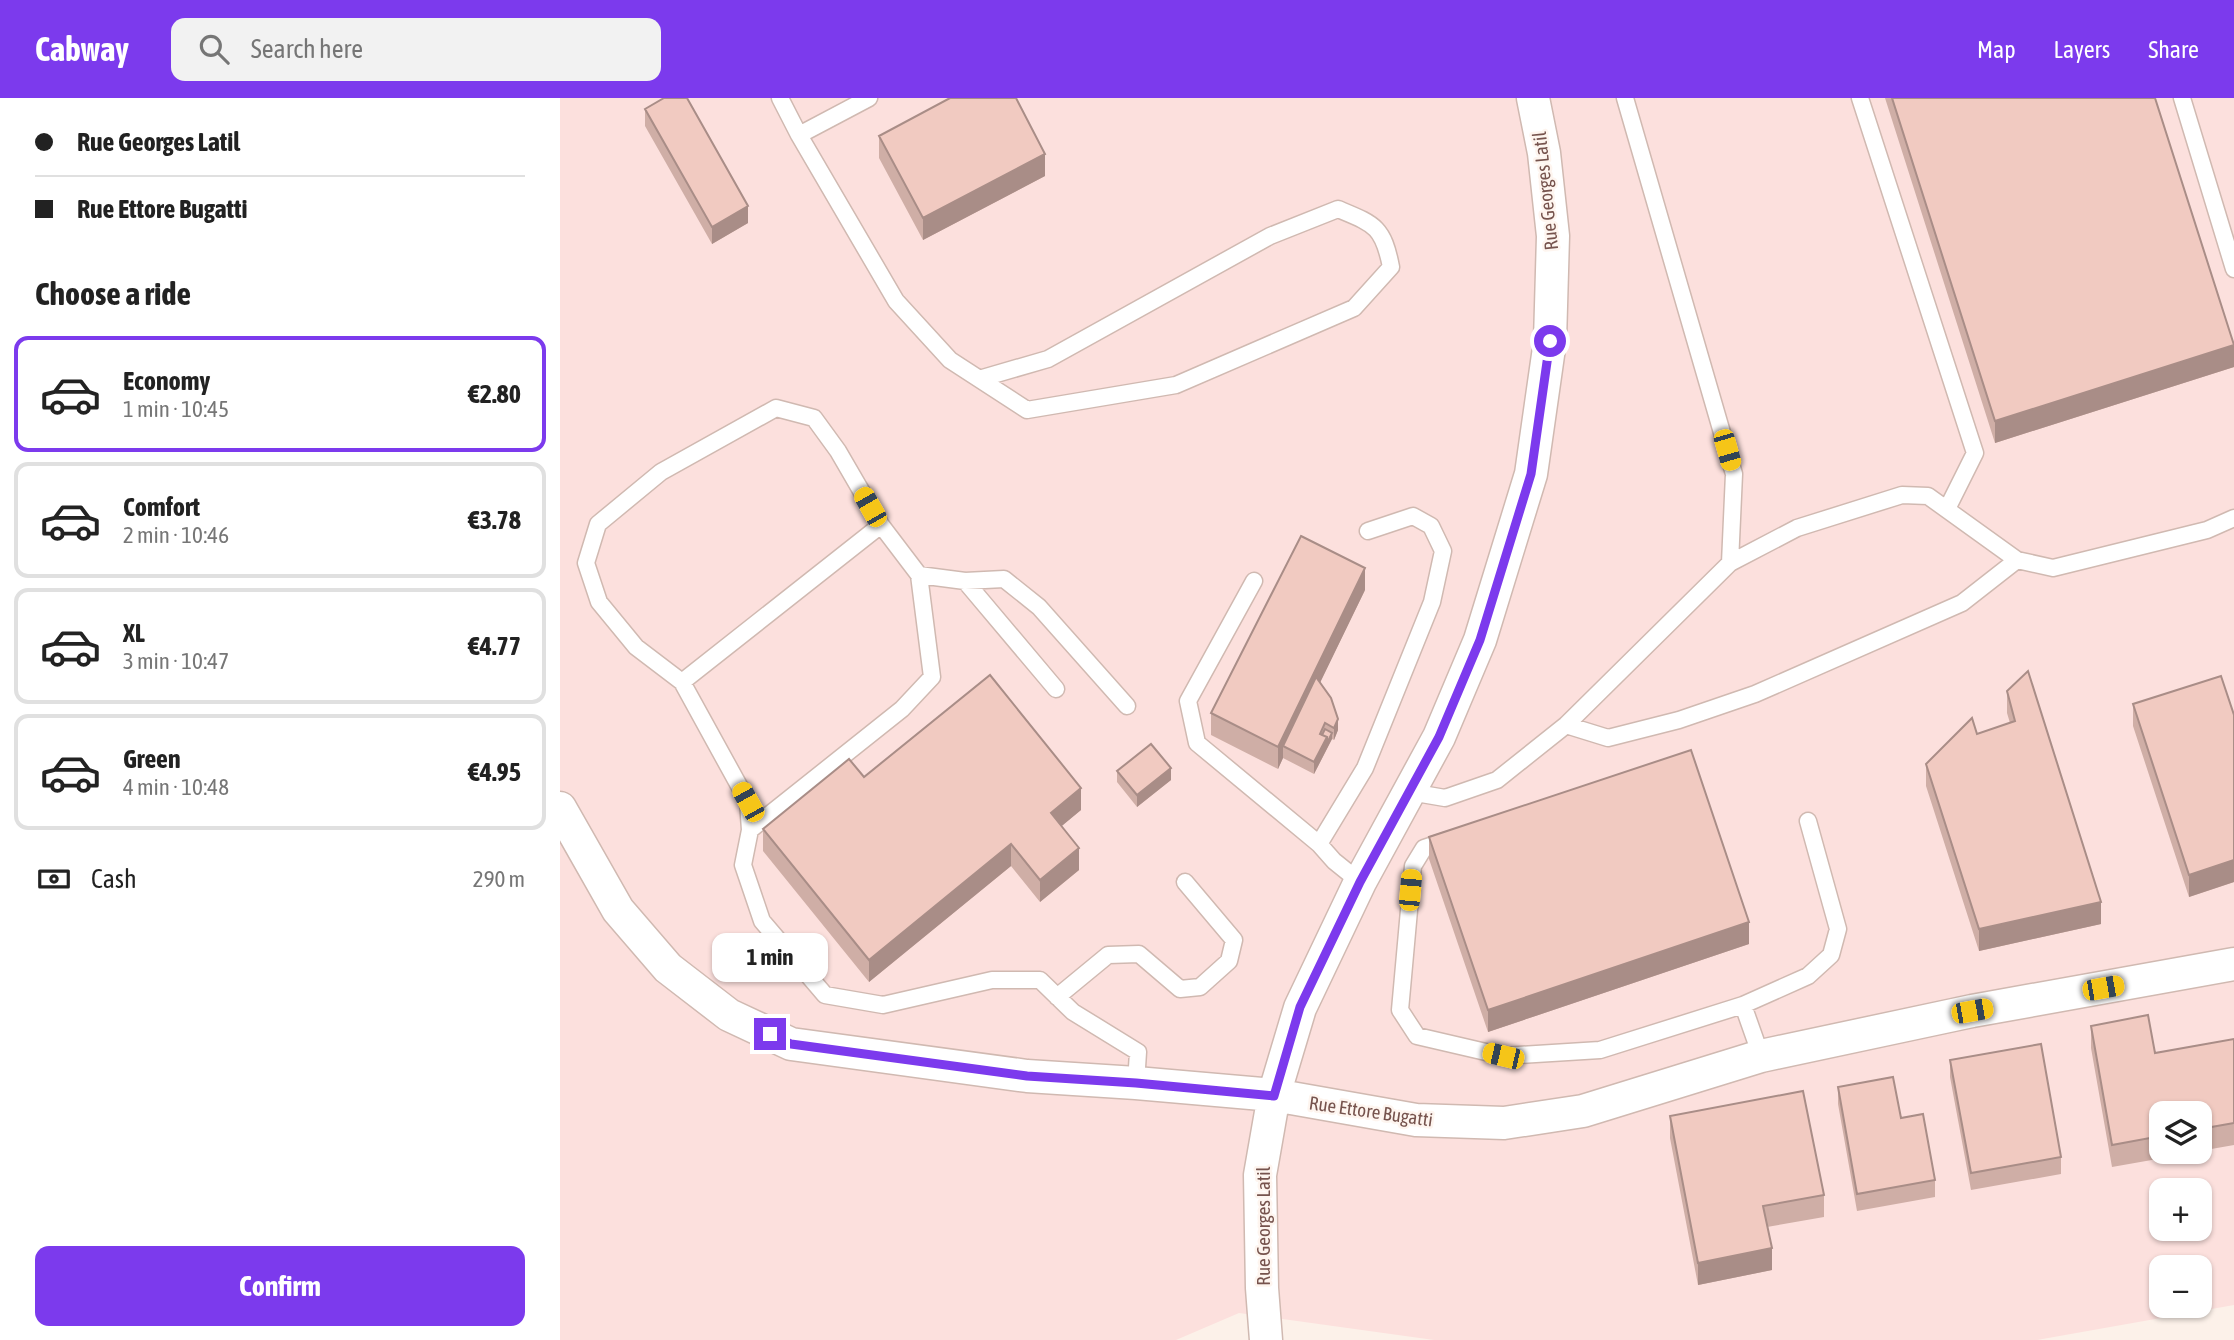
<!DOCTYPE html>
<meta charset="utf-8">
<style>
:root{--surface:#fff;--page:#f2f2f2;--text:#222;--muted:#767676;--line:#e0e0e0;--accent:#7c3aed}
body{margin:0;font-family:"Asap Condensed",sans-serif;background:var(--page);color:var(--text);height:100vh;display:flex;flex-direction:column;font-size:26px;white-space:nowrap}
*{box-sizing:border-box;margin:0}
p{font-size:23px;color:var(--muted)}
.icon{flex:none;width:38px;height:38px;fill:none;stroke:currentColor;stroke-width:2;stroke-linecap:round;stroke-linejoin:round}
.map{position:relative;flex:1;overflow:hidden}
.drawer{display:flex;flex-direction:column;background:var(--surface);width:560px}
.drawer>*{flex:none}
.hud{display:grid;align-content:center;height:154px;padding:0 35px;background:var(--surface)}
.fabs{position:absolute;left:1589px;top:1003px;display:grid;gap:14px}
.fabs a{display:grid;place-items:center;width:63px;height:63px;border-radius:14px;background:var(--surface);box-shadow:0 2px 5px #0004;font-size:35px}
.end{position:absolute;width:32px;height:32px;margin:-16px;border:9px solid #7c3aed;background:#fff;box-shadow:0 0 0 4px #fff}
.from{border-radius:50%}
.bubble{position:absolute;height:49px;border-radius:14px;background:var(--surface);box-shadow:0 2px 5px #0004;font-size:23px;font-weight:700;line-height:49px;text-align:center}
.car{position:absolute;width:21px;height:42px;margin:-21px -10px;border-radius:9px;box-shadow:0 0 5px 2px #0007;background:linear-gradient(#f5c518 24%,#345 0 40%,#f5c518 0 76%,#345 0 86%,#f5c518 0)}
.hud b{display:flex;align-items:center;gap:24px;height:66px;font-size:26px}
.hud b+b{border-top:2px solid var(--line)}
.hud i{width:18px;height:18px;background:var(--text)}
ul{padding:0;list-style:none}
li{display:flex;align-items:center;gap:21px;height:116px;margin:0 14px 10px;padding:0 21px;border:4px solid var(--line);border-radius:14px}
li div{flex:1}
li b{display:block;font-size:26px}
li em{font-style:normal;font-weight:700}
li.on{border-color:var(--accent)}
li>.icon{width:63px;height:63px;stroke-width:1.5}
h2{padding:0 35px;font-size:32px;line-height:84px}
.pay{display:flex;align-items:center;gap:18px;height:77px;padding:0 35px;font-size:26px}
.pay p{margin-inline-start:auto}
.primary-button{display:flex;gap:14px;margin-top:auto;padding:14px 35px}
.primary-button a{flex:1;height:80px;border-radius:14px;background:var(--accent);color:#fff;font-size:28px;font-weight:700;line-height:80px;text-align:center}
header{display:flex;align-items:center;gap:42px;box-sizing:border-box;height:98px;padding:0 35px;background:var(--accent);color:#fff}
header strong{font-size:33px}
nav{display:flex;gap:38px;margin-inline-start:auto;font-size:24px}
.search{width:490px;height:63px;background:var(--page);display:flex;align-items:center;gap:18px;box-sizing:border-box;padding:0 24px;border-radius:14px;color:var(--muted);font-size:26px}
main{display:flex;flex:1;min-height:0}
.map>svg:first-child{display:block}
</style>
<header>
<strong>Cabway</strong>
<div class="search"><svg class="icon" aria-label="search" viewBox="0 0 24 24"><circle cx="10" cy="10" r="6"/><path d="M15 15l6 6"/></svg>Search here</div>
<nav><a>Map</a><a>Layers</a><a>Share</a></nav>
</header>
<main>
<section class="drawer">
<div class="hud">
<b><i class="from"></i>Rue Georges Latil</b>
<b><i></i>Rue Ettore Bugatti</b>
</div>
<h2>Choose a ride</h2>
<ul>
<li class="on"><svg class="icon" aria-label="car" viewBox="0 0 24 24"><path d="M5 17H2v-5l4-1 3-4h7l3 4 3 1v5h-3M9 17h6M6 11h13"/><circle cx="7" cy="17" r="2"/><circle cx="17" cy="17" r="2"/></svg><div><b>Economy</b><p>1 min · 10:45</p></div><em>€2.80</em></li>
<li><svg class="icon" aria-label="car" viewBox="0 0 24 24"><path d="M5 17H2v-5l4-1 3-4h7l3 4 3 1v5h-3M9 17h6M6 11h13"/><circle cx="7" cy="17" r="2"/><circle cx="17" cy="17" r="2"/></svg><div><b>Comfort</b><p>2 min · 10:46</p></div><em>€3.78</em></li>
<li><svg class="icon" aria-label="car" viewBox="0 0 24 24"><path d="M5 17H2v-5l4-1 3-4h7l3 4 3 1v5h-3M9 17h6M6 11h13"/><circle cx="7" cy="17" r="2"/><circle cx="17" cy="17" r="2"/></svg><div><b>XL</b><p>3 min · 10:47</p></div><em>€4.77</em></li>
<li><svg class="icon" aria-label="car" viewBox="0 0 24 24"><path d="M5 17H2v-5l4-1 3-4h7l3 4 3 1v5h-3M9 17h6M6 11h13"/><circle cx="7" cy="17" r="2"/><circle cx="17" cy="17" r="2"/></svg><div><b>Green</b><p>4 min · 10:48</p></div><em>€4.95</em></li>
</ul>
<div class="pay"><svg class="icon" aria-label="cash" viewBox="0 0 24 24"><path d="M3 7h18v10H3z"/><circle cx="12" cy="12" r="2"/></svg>Cash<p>290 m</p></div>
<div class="primary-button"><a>Confirm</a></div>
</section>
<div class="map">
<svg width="1674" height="1242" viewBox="0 0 1674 1242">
<rect width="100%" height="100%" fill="#fcf1e9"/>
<path fill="#fce0dd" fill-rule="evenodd" d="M0,0h1674v1207l-197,35h-603l-195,-27 -63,27h-616zM1601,1015h39v39h-39zM1601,1092h39v38h-39zM1601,1169h39v39h-39z"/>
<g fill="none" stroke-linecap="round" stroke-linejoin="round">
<g stroke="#d0b9b1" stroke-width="19">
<path id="service" d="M220,0l19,37 70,-37
M1065,0l109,376 -4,89
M1300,0l115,355 -28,56
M1622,0l52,171
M239,37l97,166 54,59 77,50 149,-25 178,-77 37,-41c-8,-41 -17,-43 -53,-58l-68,27 -222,123 -69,20
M359,477l46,6 39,-2 35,28 88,99
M405,483l91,108
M694,483l-66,120 9,42 122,101 15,17 26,21
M122,584l199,-157
M1006,627l42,13 71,-18 76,-26 207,-91 55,-43
M850,694l35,6 52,-18 69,-55 164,-162 67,-35 105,-33 26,1 89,64 36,8 154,-38 27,-12
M190,732l152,-121 30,-32 -13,-102 -38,-50 -43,-74 -24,-33 -38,-10 -115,64 -63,52 -12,39 13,39 37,45 46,35 66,120 2,28 -7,35 19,56 63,74 58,10 109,-25h48l33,32 65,40 -2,31
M888,742l-24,8 -11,18 -13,144 17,26 86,20 97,-6 143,-45 65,-29 23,-21 7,-26 -30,-108
M759,746l46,-76 67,-166 11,-51 -12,-25 -18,-10 -45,15
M497,899l51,-42 31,-1 41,35 20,-2 29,-26 5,-21 -49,-58
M1183,907l18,51"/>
</g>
<g stroke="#d0b9b1" stroke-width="35">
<path id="minor" d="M0,710l58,102 50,58 61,47 62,29 236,32 109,7 138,12 142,25 88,3 79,-12 178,-55 211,-45 262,-47
M706,1242l-4,-52 -2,-113 14,-80 26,-87 60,-126 79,-145 41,-97 51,-166 19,-133 3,-105 -9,-83 -11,-55"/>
</g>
<use href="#service" stroke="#fff" stroke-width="16"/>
<use href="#minor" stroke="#fff" stroke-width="32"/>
</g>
<path fill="#cfaea6" d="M1325,0h270l79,269 -239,76z
M85,11l103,114 -36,21 -67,-118z
M319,38l166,40 -122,64 -44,-82z
M805,492l-45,92 18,48 -4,10 -2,-1 -18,35 -31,-16 -5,11 -67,-34v-22z
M1447,593l94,233 -122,27 -53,-165v-22l51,-30 33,-11 -3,-10z
M1573,606l101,11v167l-45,15 -56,-171z
M557,673l54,9 -34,27 -20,-25z
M304,679l217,33 -20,16 18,44 -39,32 -29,-36 -142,116 -106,-131v-22z
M869,739l320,107 -261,88 -59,-173z
M1531,928l64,27 79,-14v106l-34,6v-38h-39v39h36l-85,15 -21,-119z
M1390,962l111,97v17l-90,16 -21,-113z
M1278,989l63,31 34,62v17l-78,14 -19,-107z
M1110,1018l154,79v22l-57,10 5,43 -74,15 -28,-147z"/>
<path fill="#a98d87" d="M485,56v22l-122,64v-22z
M188,108v17l-36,21v-17z
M1674,247v22l-239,76v-22z
M805,470v22l-77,159 -5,-3v12l-5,11v-22z
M778,621v11l-4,10v-12z
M772,635v6l-18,35v-12l13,-25z
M611,670v12l-34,27v-12z
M521,690v22l-30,25v-22z
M451,746v22l-142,116v-22z
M519,750v22l-39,32v-22z
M1674,762v22l-45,15v-22z
M1541,804v22l-122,27v-22z
M1189,824v22l-261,88v-22z
M1212,1150v22l-74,15v-22z"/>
<path fill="#f1cac1" stroke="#a98d87" stroke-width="2" d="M104,0h23l61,108 -36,21 -67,-118z
M390,0h66l29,56 -122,64 -44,-82z
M1332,0h263l79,247 -239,76z
M741,438l64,32 -87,179 -67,-34z
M1468,573l73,231 -122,27 -53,-165 46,-46 5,16 38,-13 -8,-30z
M430,577l91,113 -30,25 28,35 -39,32 -29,-36 -142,116 -106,-131 86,-70 15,18z
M1661,578l13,39v145l-45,15 -56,-171z
M756,579l15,21 7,21 -4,9 -9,-5 -5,11 7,3 -13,25 -31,-16z
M765,631l7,4 -5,10v-6l-5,-2z
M591,646l20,24 -34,27 -20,-24z
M1131,652l58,172 -261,88 -59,-173z
M1588,917l7,38 79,-14v84l-34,6v-16h-39v23l-49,9 -21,-119z
M1481,946l20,113 -90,16 -21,-113z
M1333,979l8,41 22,-4 12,66 -78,14 -19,-107z
M1243,993l21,104 -61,11 9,42 -74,15 -28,-147z"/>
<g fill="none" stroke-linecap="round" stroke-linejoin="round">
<path stroke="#7c3aed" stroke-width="9" d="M210,936l21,10 236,32 109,7 138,13 26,-89 60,-125 79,-145 41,-97 51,-166 19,-133"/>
</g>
<g text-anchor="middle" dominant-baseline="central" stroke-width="5" stroke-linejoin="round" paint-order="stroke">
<g font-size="19" fill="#76534d" stroke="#fef5ef">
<text transform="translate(985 93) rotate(-96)">Rue Georges Latil</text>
<text transform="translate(811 1013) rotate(8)">Rue Ettore Bugatti</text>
<text transform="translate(703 1128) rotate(-90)">Rue Georges Latil</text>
</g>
</g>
</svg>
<div class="fabs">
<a><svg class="icon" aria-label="layers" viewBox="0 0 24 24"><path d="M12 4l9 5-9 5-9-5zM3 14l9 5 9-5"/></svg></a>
<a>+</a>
<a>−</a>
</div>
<i class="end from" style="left:990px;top:243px"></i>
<i class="end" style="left:210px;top:936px"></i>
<div class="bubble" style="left:152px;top:835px;width:116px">1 min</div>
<i class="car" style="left:1167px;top:352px;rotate:164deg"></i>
<i class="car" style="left:310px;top:409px;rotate:330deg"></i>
<i class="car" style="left:188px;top:704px;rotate:331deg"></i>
<i class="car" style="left:850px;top:792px;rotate:5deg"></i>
<i class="car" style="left:1543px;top:890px;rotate:80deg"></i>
<i class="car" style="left:1412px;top:913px;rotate:80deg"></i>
<i class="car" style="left:943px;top:958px;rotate:283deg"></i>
</div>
</main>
